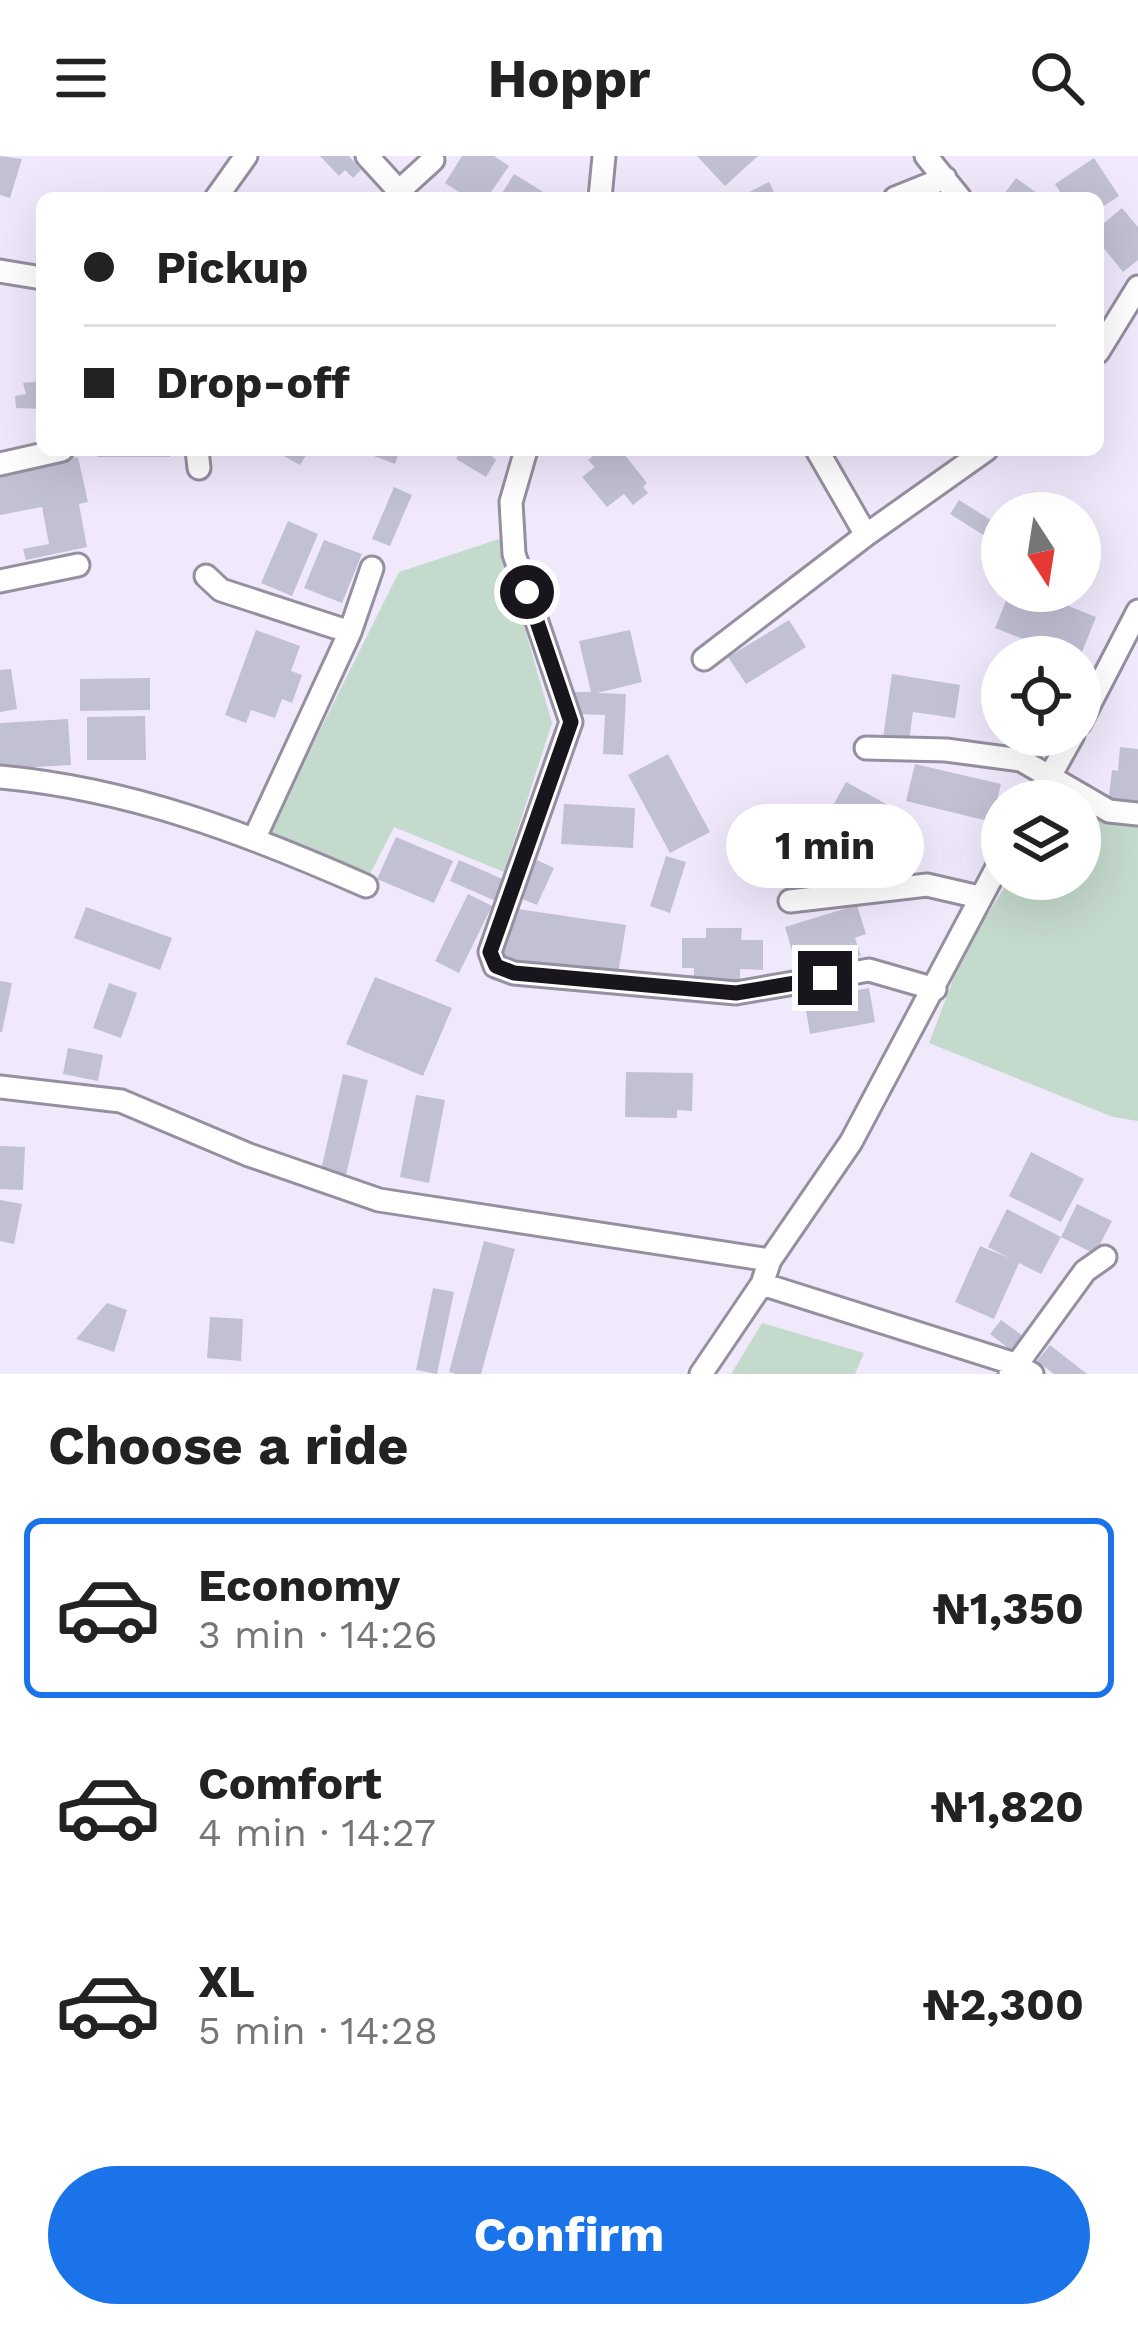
<!DOCTYPE html>
<meta charset="utf-8">
<style>
:root{--surface:#fff;--page:#f6f6f6;--text:#222;--muted:#767676;--line:#e0e0e0;--accent:#1a73e8}
body{margin:0;font-family:"Work Sans",sans-serif;background:var(--page);color:var(--text);height:100vh;display:flex;flex-direction:column;font-size:45px;white-space:nowrap}
*{box-sizing:border-box;margin:0}
p{font-size:39px;color:var(--muted)}
.icon{flex:none;width:66px;height:66px;fill:none;stroke:currentColor;stroke-width:2;stroke-linecap:round;stroke-linejoin:round}
.map{position:relative;height:1218px;overflow:hidden}
.panel{display:flex;flex-direction:column;background:var(--surface);flex:1}
.panel>*{flex:none}
.hud{position:absolute;left:36px;top:36px;width:1068px;height:264px;border-radius:18px;box-shadow:0 12px 48px #0002;display:grid;align-content:center;height:264px;padding:0 48px;background:var(--surface)}
.needle{width:78px;rotate:168deg}
.buttons{position:absolute;left:981px;top:336px;display:grid;gap:24px}
.buttons a{display:grid;place-items:center;width:120px;height:120px;border-radius:50%;background:var(--surface);box-shadow:0 12px 48px #0002;font-size:60px}
.end{position:absolute;width:54px;height:54px;margin:-27px;border:15px solid #18161c;background:#fff;box-shadow:0 0 0 6px #fff}
.from{border-radius:50%}
.bubble{position:absolute;height:84px;border-radius:42px;background:var(--surface);box-shadow:0 12px 48px #0002;font-size:39px;font-weight:700;line-height:84px;text-align:center}
.hud b{display:flex;align-items:center;gap:42px;height:114px;font-size:45px}
.hud b+b{border-top:3px solid var(--line)}
.hud i{width:30px;height:30px;background:var(--text)}
ul{padding:0;list-style:none}
li{display:flex;align-items:center;gap:36px;height:180px;margin:0 24px 18px;padding:0 24px;border:6px solid transparent;border-radius:18px}
li div{flex:1}
li b{display:block;font-size:45px}
li em{font-style:normal;font-weight:700}
li.current{border-color:var(--accent)}
li>.icon{width:108px;height:108px;stroke-width:1.5}
h2{padding:0 48px;font-size:54px;line-height:144px}
.primary-button{display:flex;gap:24px;margin-top:auto;padding:24px 48px}
.primary-button a{flex:1;height:138px;border-radius:72px;background:var(--accent);color:#fff;font-size:48px;font-weight:700;line-height:138px;text-align:center}
header{display:flex;justify-content:space-between;align-items:center;height:156px;padding:0 48px;background:var(--surface);font-size:54px;font-weight:700}
.map>svg:first-child{display:block}
</style>
<header><svg class="icon" aria-label="menu" viewBox="0 0 24 24"><path d="M4 6h16M4 12h16M4 18h16"/></svg>Hoppr<svg class="icon" aria-label="search" viewBox="0 0 24 24"><circle cx="10" cy="10" r="6"/><path d="M15 15l6 6"/></svg></header>
<div class="map">
<svg width="1138" height="1218" viewBox="0 0 1138 1218">
<rect width="100%" height="100%" fill="#f0e9fc"/>
<path fill="#c4dacc" d="M499,383l53,184 -48,149 -110,-45 -26,51 -101,-42 132,-264z
M1080,657l58,8v300l-25,-4 -184,-74 35,-92 46,-72h70z
M762,1167l102,30 -9,21h-124z"/>
<path fill="#c2c0d3" d="M0,0l22,3 -12,39 -10,-3z
M320,0h29l12,14 -8,8 -8,-8 -6,6z
M462,0h32l15,10 -22,32h-19l-23,-15z
M697,0h61l-33,30z
M1094,2l25,38 -21,14v-12h-34l-9,-14z
M514,18l31,19 -3,5h-43z
M1016,22l28,20h-43z
M769,26l8,16h-39z
M1122,52l16,19v33l-15,12 -25,-31v-13z
M42,225v28l-26,-1 -1,-12 11,-2 -3,-11z
M97,294h73v7h-73z
M273,294h36l-9,15z
M358,294h42l-5,14z
M461,294h25l10,10 -10,17 -30,-18z
M600,294h21l26,33 -4,4 5,6 -15,12 -9,-11 -17,13 -25,-30 13,-10 -7,-7z
M78,301l10,45 -9,2 8,43 -61,13 -3,-11 26,-5 -7,-37 -42,8v-42z
M394,331l18,8 -22,51 -18,-7z
M959,344l38,24 -9,14 -38,-24z
M288,365l30,13 -26,62 -31,-13z
M324,384l38,14 -20,49 -38,-15z
M1010,435h21l65,26 -16,40h-11l-74,-29z
M789,464l17,27 -60,37 -18,-27z
M256,474l44,16 -9,25 11,4 -10,28 -10,-4 -7,19 -24,-8 -5,13 -21,-8z
M630,474l12,52 -45,11 29,1 -3,61 -20,-1 2,-39 -31,-1 1,-22h16l-12,-51z
M11,513l6,40 -17,3v-42z
M892,518l68,11 -5,33 -42,-6 -4,29 -26,-3z
M150,522v32l-70,1v-32z
M145,560l1,44h-59v-43z
M68,563l3,46 -71,4v-46z
M1120,591l18,2v59l-30,-3 4,-35 6,1z
M668,598l42,78 -40,21 -42,-78z
M915,608l86,20 -9,38 -86,-21z
M846,626l42,23 -35,61 -41,-23z
M564,648l71,4 -2,40 -72,-4z
M396,681l57,24 -19,42 -57,-24z
M666,700l20,6 -16,51 -20,-7z
M459,704l48,21 -9,21 -48,-21z
M537,704l17,8 -17,37 -17,-7z
M468,738l24,12 -33,67 -24,-12z
M857,749l9,29 -11,4 6,18 -62,19 -14,-48z
M86,751l86,31 -12,32 -86,-32z
M511,752l115,17 -9,56 -115,-17z
M706,772h36l-1,12h22v30l-23,-1v13h-46v-14h-12v-30h24z
M375,821l77,31 -29,68 -77,-32z
M0,825l12,2 -10,49h-2z
M109,827l28,10 -16,45 -28,-10z
M869,832l6,34 -65,12 -6,-35z
M68,892l35,7 -5,26 -35,-7z
M626,916l67,1 -1,38 -15,-1v8l-52,-1z
M343,918l25,6 -22,95 -25,-5z
M416,939l29,5 -16,83 -29,-6z
M0,990l25,1 -2,43 -23,-1z
M1031,996l53,27 -23,43 -52,-26z
M0,1044l22,4 -8,40 -14,-3z
M1077,1048l35,17 -17,33 -34,-17z
M1007,1053l54,28 -20,37 -22,-11 -25,56 -39,-17 25,-56 29,12 -21,-11z
M484,1085l31,8 -34,125h-25l-7,-2z
M433,1132l21,4 -17,82 -21,-4z
M107,1147l20,7 -13,42 -38,-13z
M210,1161l33,2 -2,42 -34,-3z
M1001,1164l22,16 -11,15 -22,-17z
M1050,1189l37,29h-33l-17,-13z"/>
<g fill="none" stroke-linecap="round" stroke-linejoin="round">
<g stroke="#958fa0" stroke-width="27">
<path id="street" d="M367,0l32,35 34,-31
M926,0l34,42
M216,42l30,-42
M600,42l4,-42
M895,42l50,-20
M0,115l42,7
M1098,196l40,-65
M197,294l2,18
M526,294l-15,52 3,52 57,168 -81,230 5,14 19,7 222,20 133,-23 66,19
M817,294l49,85
M0,308l62,-14
M206,420l15,14 129,42
M0,425l78,-16
M704,503l162,-124 120,-85
M1080,567l58,-112
M866,592l80,2 75,10 88,51 29,3
M0,621c131,12 246,56 366,109
M1036,645l37,-66
M255,681l95,-205 22,-64
M790,745l137,-16 52,12
M0,931l121,14 128,54 130,45 391,60
M762,1128l253,80 17,10
M701,1218l61,-90 8,-24 81,-118 151,-284
M1010,1218l75,-103 20,-14"/>
</g>
<use href="#street" stroke="#fff" stroke-width="21"/>
</g>
<g fill="none" stroke-linecap="round" stroke-linejoin="round">
<path stroke="#18161c" stroke-width="15" d="M527,436l44,130 -81,230 6,14 18,7 222,20 89,-15"/>
</g>
</svg>
<div class="buttons">
<a><svg class="needle" viewBox="-14 -14 28 28"><path d="M0-13l5 13h-10z" fill="#e53935"/><path d="M0 13l5-13h-10z" fill="#767676"/></svg></a>
<a><svg class="icon" aria-label="locate" viewBox="0 0 24 24"><circle cx="12" cy="12" r="6"/><path d="M12 2v4M12 18v4M2 12h4M18 12h4"/></svg></a>
<a><svg class="icon" aria-label="layers" viewBox="0 0 24 24"><path d="M12 4l9 5-9 5-9-5zM3 14l9 5 9-5"/></svg></a>
</div>
<i class="end from" style="left:527px;top:436px"></i>
<i class="end" style="left:825px;top:822px"></i>
<div class="bubble" style="left:726px;top:648px;width:198px">1 min</div>
<div class="hud">
<b><i class="from"></i>Pickup</b>
<b><i></i>Drop-off</b>
</div>
</div>
<section class="panel">
<h2>Choose a ride</h2>
<ul>
<li class="current"><svg class="icon" aria-label="car" viewBox="0 0 24 24"><path d="M5 17H2v-5l4-1 3-4h7l3 4 3 1v5h-3M9 17h6M6 11h13"/><circle cx="7" cy="17" r="2"/><circle cx="17" cy="17" r="2"/></svg><div><b>Economy</b><p>3 min · 14:26</p></div><em>₦1,350</em></li>
<li><svg class="icon" aria-label="car" viewBox="0 0 24 24"><path d="M5 17H2v-5l4-1 3-4h7l3 4 3 1v5h-3M9 17h6M6 11h13"/><circle cx="7" cy="17" r="2"/><circle cx="17" cy="17" r="2"/></svg><div><b>Comfort</b><p>4 min · 14:27</p></div><em>₦1,820</em></li>
<li><svg class="icon" aria-label="car" viewBox="0 0 24 24"><path d="M5 17H2v-5l4-1 3-4h7l3 4 3 1v5h-3M9 17h6M6 11h13"/><circle cx="7" cy="17" r="2"/><circle cx="17" cy="17" r="2"/></svg><div><b>XL</b><p>5 min · 14:28</p></div><em>₦2,300</em></li>
</ul>
<div class="primary-button"><a>Confirm</a></div>
</section>
